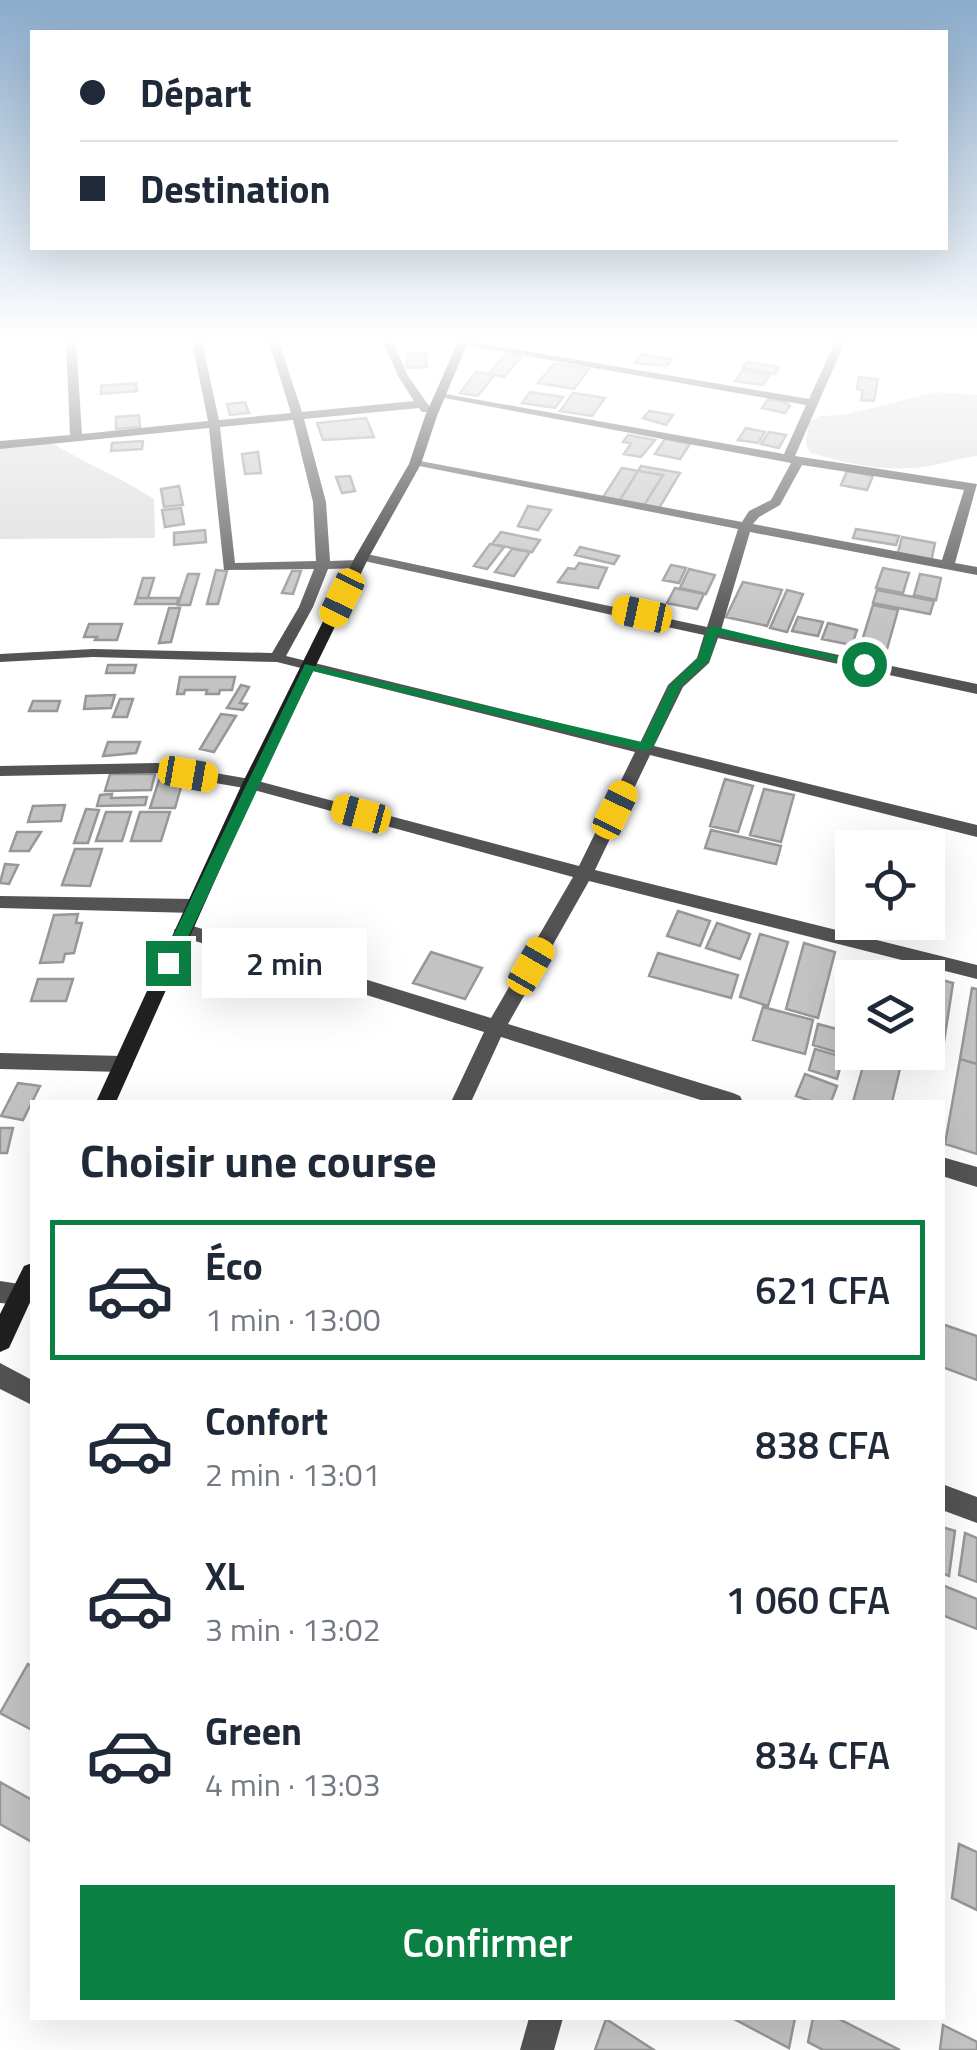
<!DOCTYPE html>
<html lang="fr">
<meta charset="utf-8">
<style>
:root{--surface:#fff;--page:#f6f6f7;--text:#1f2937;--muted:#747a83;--line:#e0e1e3;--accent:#0b8043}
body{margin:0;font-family:"Titillium Web",sans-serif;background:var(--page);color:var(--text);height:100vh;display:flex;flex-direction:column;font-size:38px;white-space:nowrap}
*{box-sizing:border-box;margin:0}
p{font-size:32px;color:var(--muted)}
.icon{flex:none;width:55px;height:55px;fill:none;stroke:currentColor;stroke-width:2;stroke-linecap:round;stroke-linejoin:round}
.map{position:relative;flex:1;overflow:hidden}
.panel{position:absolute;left:30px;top:1100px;width:915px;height:920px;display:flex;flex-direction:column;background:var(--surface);border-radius:0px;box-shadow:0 10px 40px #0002}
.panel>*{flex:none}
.hud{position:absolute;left:30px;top:30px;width:918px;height:220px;border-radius:0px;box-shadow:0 10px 40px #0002;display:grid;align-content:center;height:220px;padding:0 50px;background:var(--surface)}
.fabs{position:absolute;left:835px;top:830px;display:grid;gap:20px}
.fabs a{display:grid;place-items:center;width:110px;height:110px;border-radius:0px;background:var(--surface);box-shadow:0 10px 40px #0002;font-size:50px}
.end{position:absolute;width:45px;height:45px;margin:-22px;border:12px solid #0b8043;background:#fff;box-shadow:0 0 0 5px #fff}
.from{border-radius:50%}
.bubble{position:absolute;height:70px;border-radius:0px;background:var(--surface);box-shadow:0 10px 40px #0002;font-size:32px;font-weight:600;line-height:70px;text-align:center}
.car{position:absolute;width:30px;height:60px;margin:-30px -15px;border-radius:12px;box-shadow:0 0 8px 2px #0007;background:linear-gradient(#f5c518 24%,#345 0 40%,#f5c518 0 76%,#345 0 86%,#f5c518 0)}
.hud b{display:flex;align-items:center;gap:35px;height:95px;font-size:38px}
.hud b+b{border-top:2px solid var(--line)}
.hud i{width:25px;height:25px;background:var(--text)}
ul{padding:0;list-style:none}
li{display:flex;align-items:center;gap:30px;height:140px;margin:0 20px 15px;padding:0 30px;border:5px solid transparent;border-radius:0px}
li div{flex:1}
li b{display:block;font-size:38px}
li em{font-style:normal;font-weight:600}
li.current{border-color:var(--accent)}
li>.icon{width:90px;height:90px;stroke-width:1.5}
h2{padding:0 50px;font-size:45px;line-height:120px}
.button{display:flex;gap:20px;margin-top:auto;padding:20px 50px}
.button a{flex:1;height:115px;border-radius:0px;background:var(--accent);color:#fff;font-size:40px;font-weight:600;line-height:115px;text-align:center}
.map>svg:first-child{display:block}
</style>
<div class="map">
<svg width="977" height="2050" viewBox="0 0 977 2050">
<rect width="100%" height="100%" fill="#fff"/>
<path fill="#dadada" d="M936,392l41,3v61c-19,2 -37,9 -55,11 -39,5 -75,-4 -112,-14l-4,-9 3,-22 11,-6 23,-1z
M52,443c34,21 69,34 102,56l1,39 -155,1v-91z"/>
<path fill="#c3c3c3" stroke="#979797" stroke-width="2.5" d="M407,354h19l1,13 -20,1z
M505,354l16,3 -17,20 -15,-3z
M642,354l30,5 -5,7 -32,-3z
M747,362l32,5 -4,7 -32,-6z
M554,363l35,6 -15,20 -36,-6z
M743,370l27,5 -7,10 -28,-4z
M476,372l18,3 -16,21 -18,-3z
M859,377l19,2 -4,22 -13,-1 2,-10 -6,-1z
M136,383l1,8 -36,3v-8z
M530,392l33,5 -8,11 -33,-5z
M573,393l32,5 -13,18 -32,-5z
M768,399l17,3 5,4 -5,7 -23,-5z
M245,402l4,11 -19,2 -3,-11z
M649,411l24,4 -7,10 -23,-7z
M139,415l1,12 -24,2v-12z
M366,418l8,19 -51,3 -6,-17z
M746,428l19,4 -7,11 -20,-3z
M769,432l17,3 -7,13 -18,-4z
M628,435l27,5 -14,17 -17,-3 7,-11 -8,-1z
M665,439l25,5 -10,15 -25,-5z
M143,441l-1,8 -31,2 1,-8z
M258,452l3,21 -16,1 -3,-20z
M641,466l39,7 -22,37 -15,-3 20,-32 -25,-4z
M622,468l16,3 -20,32 -17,-3z
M638,471l25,4 -20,32 -25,-4z
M847,471l26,5 -6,14 -26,-5z
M350,476l5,15 -13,2 -6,-16z
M179,486l4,19 -19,2 -3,-18z
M528,506l23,4 -13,20 -20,-4z
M181,508l3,16 -19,3 -3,-17z
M856,529l43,7 -3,9 -43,-7z
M205,530l1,12 -32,3v-12z
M501,532l39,8 -8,12 -40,-8z
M902,537l33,6 -4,19 -34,-6z
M902,537l33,6 -4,19 -34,-6z
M490,544l14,3 -17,22 -13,-3z
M580,547l39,9 -5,8 -39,-9z
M512,549l18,3 -16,24 -19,-4z
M579,563l28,5 -9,20 -40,-6 10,-14 7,1z
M671,565l15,3 -7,15 -16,-3z
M883,568l26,5 -6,20 -27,-5z
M689,569l26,6 -9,19 -26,-6z
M216,570l11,1 -9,33h-11z
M292,571h9l-8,23 -11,-1z
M188,574h11l-9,31h-12z
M920,574l21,4 -5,22 -22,-5z
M143,578h11l-6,20h-11z
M743,582l39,8 -15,36 -41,-9z
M675,588l29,6 -7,15 -30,-6z
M787,590l16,4 -16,38 -17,-4z
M877,590l57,11 -4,13 -57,-11z
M137,598h41l-1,6h-42z
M873,605l25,5 -11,39 -26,-5z
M169,608h11l-9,34 -12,1z
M798,617l25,5 -5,14 -26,-5z
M828,623l29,7 -5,15 -30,-6z
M89,624h33l-5,16h-22l2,-3h-13z
M108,665h28l-2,8h-28z
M180,677h55l-3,13h-12l-1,4h-13l1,-4h-22l-1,4h-7z
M241,685l8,2 -9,16 7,1 -4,6 -16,-2z
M115,695l-4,13 -27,1 2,-13z
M120,699h13l-6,18h-14z
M33,701h27l-3,10h-28z
M221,714l15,2 -22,36 -14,-3z
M108,742h32l-4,11 -33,3z
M110,774h45l-4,16 -46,1z
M725,779l28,7 -15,46 -28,-6z
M159,780h24l-8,28h-25z
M764,789l30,6 -13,47 -31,-7z
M112,794l-1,4 36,-1 -2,8 -48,1 3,-11z
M65,805l-4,16 -33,1 5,-16z
M86,809l13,1 -11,33h-14z
M106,812h25l-9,29h-26z
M140,812h30l-9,29h-30z
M711,830l70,16 -5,18 -71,-16z
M17,832h24l-12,19h-19z
M75,849h27l-12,37 -28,-1z
M5,864l13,1 -9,19 -9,-1z
M678,911l32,10 -10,25 -33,-10z
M78,914l-2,9h6l-8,30 -9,1 -2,8 -23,1 14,-48z
M717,923l33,11 -10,25 -34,-11z
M760,934l28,8 -20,64 -28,-9z
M804,943l31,9 -17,66 -32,-9z
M431,952l51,16 -17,31 -52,-16z
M658,953l80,22 -7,23 -82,-22z
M922,975l31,8 -11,72 -14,-4v-73z
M38,979h35l-7,22h-35z
M972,988l5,1v75l-17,-5z
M763,1007l50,13 -8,34 -52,-14z
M818,1024l30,8 -6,22 -29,-9z
M815,1049l28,8 -6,22 -28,-9z
M867,1052h37l-12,50h-39z
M960,1059l17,5v90l-32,-10z
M805,1074l32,12 -6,16h-18l-17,-6z
M18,1083l22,3 -17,34 -22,-4z
M0,1128h13l-6,25h-7z
M942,1324l35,12v44l-35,-13z
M942,1527l13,4 -6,45 -7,-3z
M965,1533l12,5v44l-18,-7z
M942,1585l35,14v30l-35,-14z
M28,1664l4,2v64l-32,-17z
M0,1782l32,18v42l-32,-18z
M959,1844l18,8v58l-25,-12z
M732,2018h63l-6,30z
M813,2018h24l63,32h-77l-15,-8z
M606,2019l48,31h-59z
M943,2025l34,17v8h-37z"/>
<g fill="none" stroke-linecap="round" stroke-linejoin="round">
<path fill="#535353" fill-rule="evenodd" d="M66,342h10l6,92 126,-13 -16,-79h10l17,78 72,-7 -22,-71h10l23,70 112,-11 -16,-25 -15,-34h10l15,34 24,34 -2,2h-8l-3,-4 -115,11 22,83 4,59 28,-1 -3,-3 7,-4 345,74 31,-98 -329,-65 6,-4 327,62 7,-11 22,-11 20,-37 -357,-67 6,-3 344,61 22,-49 -348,-61 14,-2 337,57 26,-57h10l-50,114 182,28 -22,79 22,4v8l-227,-43 -29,98 256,54v10l-259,-56 -9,25 -26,24 -29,59 323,79v12l-327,-82 -55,115 382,95v14l-388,-98 -81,143 225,69 7,3 3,6h-36l-206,-65 -30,65h-20l33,-70 -308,-97 -2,-5 9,-7 308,95 82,-141 -323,-88 -93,-16 -157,3v-10l157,-3 93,16 329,87 56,-114 -358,-90 -184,-5 -93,5v-8l93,-5 179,4 27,-46 15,-38 -90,1 -15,-142 -209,21v-8l70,-6zM293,420l20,82 3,59 -81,2 -15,-136zM802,465l162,25 -22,70 -189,-36 6,-7 21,-12zM364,561l340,74 -7,23 -29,27 -28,58 -354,-87 27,-49 15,-38 31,-1 5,-1z
M0,896l194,3 9,7 -9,7 -194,-5z
M0,1053l123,3 7,2 3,6 -3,6 -7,2 -123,-3z
M942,1157l35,10v20l-35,-11z
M0,1281l32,5v16l-8,3 -24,-2z
M0,1363l32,17v25l-32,-16z
M942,1484l35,13v26l-35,-13z
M529,2018h34l-9,32h-34z"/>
<path fill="#202020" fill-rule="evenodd" d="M458,342h10l-31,74 -16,48 -52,93 -111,227 -142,318h-20l146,-318 113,-227 54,-93 16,-48z
M32,1263v35l-23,50 -9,4v-38l24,-48z"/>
</g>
<linearGradient id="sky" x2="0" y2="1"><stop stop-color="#8baccc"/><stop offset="0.54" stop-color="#fff"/><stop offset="1" stop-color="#fff" stop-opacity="0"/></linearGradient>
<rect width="977" height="629" fill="url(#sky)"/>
<path fill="#0b8043" d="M712,626l158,38 -6,3 -147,-33 -7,26 -29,26 -28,61 -7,4 -333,-80 -137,292 -8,6 -5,-2 -3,-4 145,-299 337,78 28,-57 28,-27 9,-28z"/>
</svg>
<div class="fabs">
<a><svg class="icon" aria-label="locate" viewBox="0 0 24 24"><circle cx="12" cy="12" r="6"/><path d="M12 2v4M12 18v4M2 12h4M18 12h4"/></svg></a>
<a><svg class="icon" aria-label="layers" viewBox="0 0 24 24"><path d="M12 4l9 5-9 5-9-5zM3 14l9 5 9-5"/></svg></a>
</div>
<i class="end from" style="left:864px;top:664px"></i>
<i class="end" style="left:168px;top:963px"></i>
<div class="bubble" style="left:202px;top:928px;width:165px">2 min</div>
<i class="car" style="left:342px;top:598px;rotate:206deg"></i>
<i class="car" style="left:642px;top:614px;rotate:282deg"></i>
<i class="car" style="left:188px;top:774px;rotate:100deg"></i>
<i class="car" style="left:615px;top:810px;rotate:26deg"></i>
<i class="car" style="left:361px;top:814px;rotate:285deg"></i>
<i class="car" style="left:531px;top:966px;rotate:30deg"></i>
<div class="hud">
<b><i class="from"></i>Départ</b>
<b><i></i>Destination</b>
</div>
<section class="panel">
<h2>Choisir une course</h2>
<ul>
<li class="current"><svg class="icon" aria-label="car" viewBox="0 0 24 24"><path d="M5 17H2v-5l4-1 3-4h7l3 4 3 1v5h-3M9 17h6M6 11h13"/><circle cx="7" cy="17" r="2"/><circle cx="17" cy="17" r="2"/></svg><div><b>Éco</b><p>1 min · 13:00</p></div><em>621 CFA</em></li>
<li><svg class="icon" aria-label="car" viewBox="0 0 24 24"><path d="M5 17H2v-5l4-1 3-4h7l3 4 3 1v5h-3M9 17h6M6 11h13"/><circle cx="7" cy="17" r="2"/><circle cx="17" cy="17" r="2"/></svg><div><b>Confort</b><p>2 min · 13:01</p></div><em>838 CFA</em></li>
<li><svg class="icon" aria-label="car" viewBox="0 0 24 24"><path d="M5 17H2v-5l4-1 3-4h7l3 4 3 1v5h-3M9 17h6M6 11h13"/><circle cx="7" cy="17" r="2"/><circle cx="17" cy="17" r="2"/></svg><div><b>XL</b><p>3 min · 13:02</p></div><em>1 060 CFA</em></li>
<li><svg class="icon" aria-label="car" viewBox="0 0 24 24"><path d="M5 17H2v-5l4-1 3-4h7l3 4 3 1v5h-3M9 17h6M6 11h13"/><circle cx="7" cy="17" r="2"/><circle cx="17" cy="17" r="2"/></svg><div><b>Green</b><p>4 min · 13:03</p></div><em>834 CFA</em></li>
</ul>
<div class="button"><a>Confirmer</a></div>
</section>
</div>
